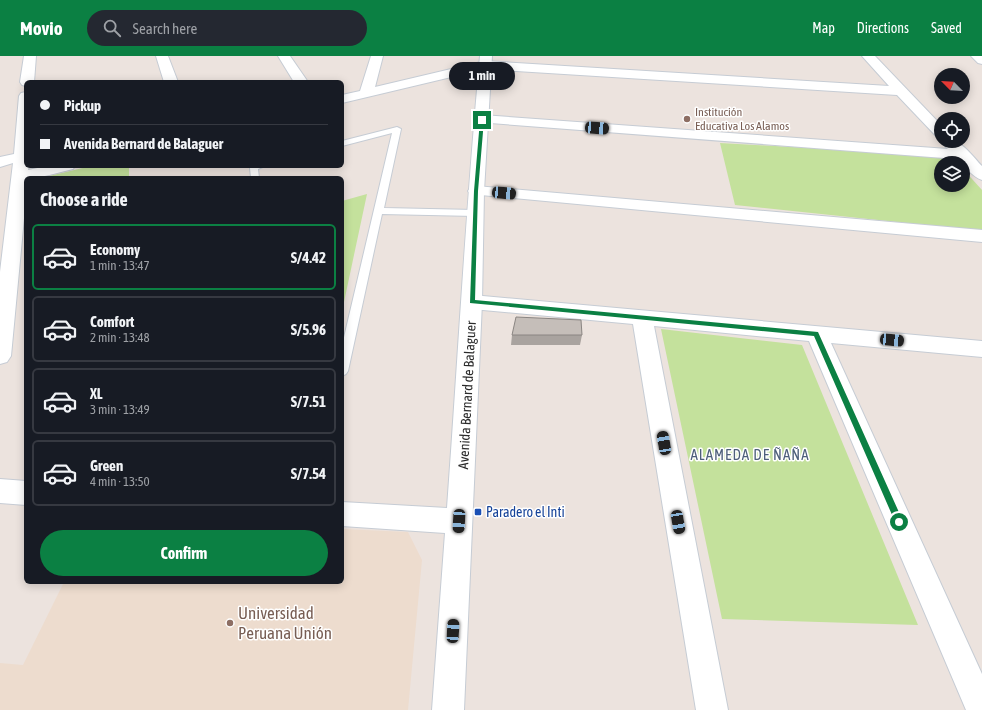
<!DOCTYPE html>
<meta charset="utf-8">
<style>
:root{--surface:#171b24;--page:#242831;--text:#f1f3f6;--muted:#9ea1a6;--line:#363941;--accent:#0b8043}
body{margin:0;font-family:"Asap Condensed",sans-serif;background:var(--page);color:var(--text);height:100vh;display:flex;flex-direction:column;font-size:15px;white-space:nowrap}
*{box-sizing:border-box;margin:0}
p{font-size:13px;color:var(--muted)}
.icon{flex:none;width:22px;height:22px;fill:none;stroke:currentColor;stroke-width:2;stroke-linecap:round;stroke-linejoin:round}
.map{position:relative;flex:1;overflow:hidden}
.drawer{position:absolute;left:24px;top:120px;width:320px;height:408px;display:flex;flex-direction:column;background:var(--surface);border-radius:6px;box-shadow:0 2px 10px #0003}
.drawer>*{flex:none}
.top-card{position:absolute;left:24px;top:24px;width:320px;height:88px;border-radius:6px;box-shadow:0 2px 10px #0003;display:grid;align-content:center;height:88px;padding:0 16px;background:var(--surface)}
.needle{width:26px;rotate:294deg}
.fabs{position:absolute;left:934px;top:12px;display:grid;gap:8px}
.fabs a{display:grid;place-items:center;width:36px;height:36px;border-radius:50%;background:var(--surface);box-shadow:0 2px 10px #0003;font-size:20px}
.end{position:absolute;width:18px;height:18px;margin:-9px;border:5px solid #0b8043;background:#fff;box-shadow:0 0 0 2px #fff}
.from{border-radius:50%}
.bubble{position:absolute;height:28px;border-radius:14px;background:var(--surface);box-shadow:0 2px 10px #0003;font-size:13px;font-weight:700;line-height:28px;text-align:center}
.car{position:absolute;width:12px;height:24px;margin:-12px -6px;border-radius:5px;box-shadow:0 0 3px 1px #0007;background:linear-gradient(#222 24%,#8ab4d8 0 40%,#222 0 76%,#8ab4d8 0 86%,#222 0)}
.top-card b{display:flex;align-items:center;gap:14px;height:38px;font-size:15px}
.top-card b+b{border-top:1px solid var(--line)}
.top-card i{width:10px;height:10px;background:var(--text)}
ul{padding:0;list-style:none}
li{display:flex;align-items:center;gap:12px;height:66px;margin:0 8px 6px;padding:0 8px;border:2px solid var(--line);border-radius:6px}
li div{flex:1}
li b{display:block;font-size:15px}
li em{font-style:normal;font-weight:700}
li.current{border-color:var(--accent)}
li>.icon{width:36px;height:36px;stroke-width:1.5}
h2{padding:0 16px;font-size:18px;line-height:48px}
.button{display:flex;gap:8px;margin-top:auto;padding:8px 16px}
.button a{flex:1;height:46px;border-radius:24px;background:var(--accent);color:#fff;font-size:16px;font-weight:700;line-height:46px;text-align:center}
header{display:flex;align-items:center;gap:24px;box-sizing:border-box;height:56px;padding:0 20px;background:var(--accent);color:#fff}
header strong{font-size:19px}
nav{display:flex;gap:22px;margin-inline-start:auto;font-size:14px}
.search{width:280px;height:36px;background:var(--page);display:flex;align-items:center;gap:10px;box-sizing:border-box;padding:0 14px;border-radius:22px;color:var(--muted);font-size:15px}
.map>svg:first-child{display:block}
</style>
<header>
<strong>Movio</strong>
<div class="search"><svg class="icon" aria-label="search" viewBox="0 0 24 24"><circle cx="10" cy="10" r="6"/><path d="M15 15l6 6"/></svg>Search here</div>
<nav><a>Map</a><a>Directions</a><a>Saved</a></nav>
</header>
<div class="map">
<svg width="982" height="654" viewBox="0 0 982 654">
<rect width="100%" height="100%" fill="#ece3de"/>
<path fill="#eddcce" d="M342,473l66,3 14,28 -14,150h-408v-47l23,2 41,-83h278z"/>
<path fill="#c4e19c" d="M720,87l231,13 6,7h-16v22h22v-16l19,21v41l-247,-26z
M91,110h38v12h-88z
M367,138l-23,108h-2v-101z
M661,273l141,16 116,280 -196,-6z"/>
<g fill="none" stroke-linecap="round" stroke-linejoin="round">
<g stroke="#c6ccd4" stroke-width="2">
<path id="lane" d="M397,71l4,2 -17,79 91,2 5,3 -5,3 -93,-2 -34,157 -2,3 -4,2v-30l50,-213 -50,13v-5z
M252,110h13l-7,3 1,9h-8l-1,-10z"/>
</g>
<g stroke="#c6ccd4" stroke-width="2">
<path id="street" d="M24,0h12l-2,26h-8v4l-4,-1 -2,-3z
M156,0h12l10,26h-14z
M278,0h12l18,26h-14z
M371,0h12l-8,31 110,-26 404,25 -27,-30h13l66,69v12l-5,-1 -39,-41 -412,-26 -143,34v-8l18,-4z
M971,0h11v8l-4,-1z
M26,36v74h3l-1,4 19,-4h28l-2,3c-16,4 -31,9 -47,9v19l-15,159 -4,6 -7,2v-92l13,-109 -13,4v-10l14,-3 5,-58 2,-3z
M482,59l466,34 -4,-4 3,-3c14,-4 26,15 35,24v14c-10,-3 -18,-15 -25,-21l-480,-37 -2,-3 2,-3z
M476,130l506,44v12l-512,-48 -2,-3 2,-3z
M472,239l510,46v16l-151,-14 151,331v36h-16l-157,-369 -155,-15 74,384h-32l-63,-386 -161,-15 -7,-2 -3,-5 3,-5z"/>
</g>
<g stroke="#c6ccd4" stroke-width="2">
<path id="secondary" d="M480,0h12l-8,135 -2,111 -18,408h-32l13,-177 -103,-7v-24l105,6c11,-151 19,-302 33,-452z
M0,423l26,2v24l-26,-2z"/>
</g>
<use href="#lane" fill="#fff" fill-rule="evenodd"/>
<use href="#street" fill="#fff" fill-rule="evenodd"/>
<use href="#secondary" fill="#fff" fill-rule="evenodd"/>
</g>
<path fill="#a9a39f" d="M512,279h70l-2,10h-69z"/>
<path fill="#c5beb9" stroke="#8a8582" d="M516,261l65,3 1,15h-70z"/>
<path fill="#0b8043" d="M482,62l2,2 -6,71 -3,109 343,32 84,187v5h-6l-82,-188 -344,-33 4,-112 6,-71z"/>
<g fill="#8d6e63" stroke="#fff" stroke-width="1.5">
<circle cx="687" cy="63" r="4"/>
<circle cx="230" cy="567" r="4"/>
</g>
<rect fill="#1a4fb4" stroke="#fff" stroke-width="1.5" x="474" y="452" width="8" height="8" rx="2"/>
<g text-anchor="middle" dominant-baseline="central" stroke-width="3" stroke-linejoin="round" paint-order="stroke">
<g font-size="12" fill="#785e54" stroke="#fff" text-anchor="start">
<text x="695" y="56">Institución<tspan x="695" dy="14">Educativa Los Alamos</tspan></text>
</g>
<g font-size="14" fill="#2b2b2b" stroke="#fff">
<text transform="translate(467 339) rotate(-87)">Avenida Bernard de Balaguer</text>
</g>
<g font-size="14" fill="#164399" stroke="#fff" text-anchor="start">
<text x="486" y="456">Paradero el Inti</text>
</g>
<g font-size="15" letter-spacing="1" fill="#4d5f7a" stroke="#fff">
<text x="750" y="398">ALAMEDA DE ÑAÑA</text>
</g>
<g font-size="17" fill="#785e54" stroke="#fff" text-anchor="start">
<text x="238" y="557">Universidad<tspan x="238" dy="20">Peruana Unión</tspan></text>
</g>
</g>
</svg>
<div class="fabs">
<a><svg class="needle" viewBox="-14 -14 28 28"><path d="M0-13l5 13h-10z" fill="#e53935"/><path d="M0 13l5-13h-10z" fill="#9ea1a6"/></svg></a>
<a><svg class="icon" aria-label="locate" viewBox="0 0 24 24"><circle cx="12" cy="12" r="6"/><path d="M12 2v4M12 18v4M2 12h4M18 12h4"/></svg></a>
<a><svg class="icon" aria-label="layers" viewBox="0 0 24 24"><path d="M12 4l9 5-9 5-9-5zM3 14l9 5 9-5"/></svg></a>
</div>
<i class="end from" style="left:899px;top:466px"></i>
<i class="end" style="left:482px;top:64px"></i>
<div class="bubble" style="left:449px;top:6px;width:66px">1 min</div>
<i class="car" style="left:597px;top:72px;rotate:94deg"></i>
<i class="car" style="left:504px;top:137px;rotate:95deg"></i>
<i class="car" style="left:892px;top:284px;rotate:95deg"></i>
<i class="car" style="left:664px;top:387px;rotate:350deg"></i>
<i class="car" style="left:459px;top:465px;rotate:183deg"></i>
<i class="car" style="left:678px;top:466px;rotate:170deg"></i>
<i class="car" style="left:453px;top:575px;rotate:3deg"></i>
<div class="top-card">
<b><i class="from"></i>Pickup</b>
<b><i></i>Avenida Bernard de Balaguer</b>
</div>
<section class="drawer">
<h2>Choose a ride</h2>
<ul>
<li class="current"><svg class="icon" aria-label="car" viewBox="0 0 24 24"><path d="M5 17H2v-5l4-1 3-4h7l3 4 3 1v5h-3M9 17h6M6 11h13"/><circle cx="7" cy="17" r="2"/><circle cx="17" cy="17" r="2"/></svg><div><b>Economy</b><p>1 min · 13:47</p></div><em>S/4.42</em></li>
<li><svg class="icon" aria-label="car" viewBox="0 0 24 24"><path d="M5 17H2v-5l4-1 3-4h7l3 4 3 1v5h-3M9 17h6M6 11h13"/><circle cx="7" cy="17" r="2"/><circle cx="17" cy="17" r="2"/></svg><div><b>Comfort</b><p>2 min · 13:48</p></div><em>S/5.96</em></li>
<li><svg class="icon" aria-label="car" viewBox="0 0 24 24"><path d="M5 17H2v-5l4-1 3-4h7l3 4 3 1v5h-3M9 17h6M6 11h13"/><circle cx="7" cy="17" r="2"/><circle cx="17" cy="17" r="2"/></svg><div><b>XL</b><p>3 min · 13:49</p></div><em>S/7.51</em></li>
<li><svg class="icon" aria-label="car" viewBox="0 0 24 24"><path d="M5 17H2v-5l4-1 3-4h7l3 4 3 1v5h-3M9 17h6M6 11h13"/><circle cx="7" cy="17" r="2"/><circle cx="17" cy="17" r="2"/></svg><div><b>Green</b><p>4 min · 13:50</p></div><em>S/7.54</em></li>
</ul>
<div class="button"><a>Confirm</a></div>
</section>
</div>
